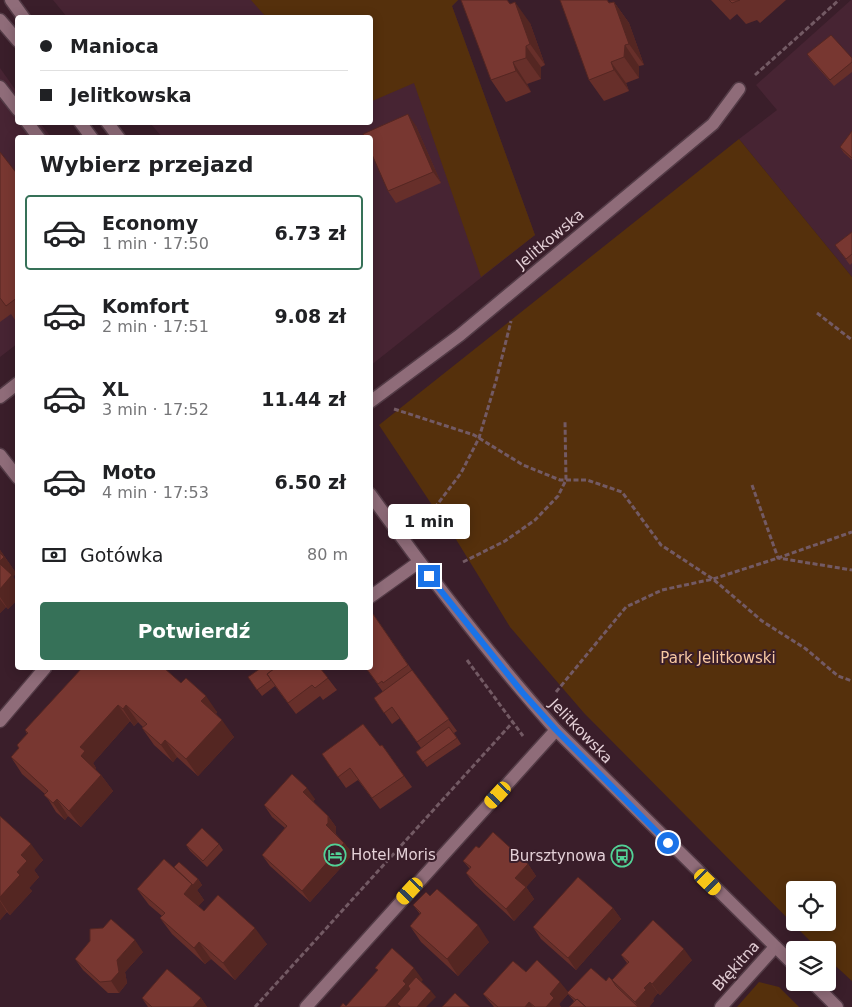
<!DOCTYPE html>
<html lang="pl">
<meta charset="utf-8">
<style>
:root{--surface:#fff;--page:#f2f2f2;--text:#202124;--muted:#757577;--line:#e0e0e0;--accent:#367158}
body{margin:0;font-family:"DejaVu Sans",sans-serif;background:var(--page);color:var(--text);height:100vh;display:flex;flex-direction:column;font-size:19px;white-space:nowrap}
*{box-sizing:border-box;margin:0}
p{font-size:16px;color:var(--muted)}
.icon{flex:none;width:28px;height:28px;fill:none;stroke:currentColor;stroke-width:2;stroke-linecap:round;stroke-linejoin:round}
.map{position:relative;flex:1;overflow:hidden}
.side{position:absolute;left:15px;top:135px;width:358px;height:535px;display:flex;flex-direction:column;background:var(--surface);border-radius:5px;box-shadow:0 2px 12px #0003}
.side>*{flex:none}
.hud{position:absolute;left:15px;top:15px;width:358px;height:110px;border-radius:5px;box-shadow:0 2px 12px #0003;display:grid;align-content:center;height:110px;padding:0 25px;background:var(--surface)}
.buttons{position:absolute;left:786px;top:881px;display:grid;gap:10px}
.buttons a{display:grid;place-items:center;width:50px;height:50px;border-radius:5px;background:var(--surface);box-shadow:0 2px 12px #0003;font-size:25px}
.end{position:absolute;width:22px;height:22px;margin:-11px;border:6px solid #1a73e8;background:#fff;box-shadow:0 0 0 2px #fff}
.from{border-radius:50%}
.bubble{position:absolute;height:35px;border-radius:5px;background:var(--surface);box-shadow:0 2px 12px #0003;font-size:16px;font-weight:600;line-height:35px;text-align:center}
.car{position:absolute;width:15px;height:30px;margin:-15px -8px;border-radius:6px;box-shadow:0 0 4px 1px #0007;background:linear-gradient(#f5c518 24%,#345 0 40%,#f5c518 0 76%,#345 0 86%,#f5c518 0)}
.hud b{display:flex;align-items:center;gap:18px;height:48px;font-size:19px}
.hud b+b{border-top:1px solid var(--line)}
.hud i{width:12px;height:12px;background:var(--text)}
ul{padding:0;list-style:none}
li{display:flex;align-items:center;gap:15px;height:75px;margin:0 10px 8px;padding:0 15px;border:2px solid transparent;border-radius:5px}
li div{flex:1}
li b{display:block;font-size:19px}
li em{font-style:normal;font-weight:600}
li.selected{border-color:var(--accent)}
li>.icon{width:45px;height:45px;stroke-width:1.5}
h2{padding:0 25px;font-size:22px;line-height:60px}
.pay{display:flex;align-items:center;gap:12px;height:55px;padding:0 25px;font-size:19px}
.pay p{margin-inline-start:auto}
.button{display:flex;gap:10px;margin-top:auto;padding:10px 25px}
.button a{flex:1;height:58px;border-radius:5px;background:var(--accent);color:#fff;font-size:20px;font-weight:600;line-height:58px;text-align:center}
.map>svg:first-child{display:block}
</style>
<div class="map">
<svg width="852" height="1007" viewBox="0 0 852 1007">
<rect width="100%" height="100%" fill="#3a1e2a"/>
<path fill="#472433" d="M53,0h405l-6,6 83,229 -165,131v-228l-208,-1 -12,-14 220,-1v-104l-303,-1z
M851,0h1v277l-113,-138 38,-29 -21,-25z
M0,68l17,24 1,30 22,1 11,14 -33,1 -1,206 -17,13z"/>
<path fill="#55300c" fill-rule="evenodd" d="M251,0h207l-6,6 83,229 -54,42 -67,-194 -44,19v-84l-104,-1z
M739,139l113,138v704l-24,-22v-9h-9l-235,-237 -74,-86 -61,-99 5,-2 -13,-18 -5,3 -57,-86zM795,890h33v32h-33z
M759,982l20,5 20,20h-62z"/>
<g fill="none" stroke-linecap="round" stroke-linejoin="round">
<g stroke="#533b46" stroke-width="15">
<path id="lane" d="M0,87l18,23
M27,122l12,16
M0,397l18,-14
M370,402l90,-67 253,-211 26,-35
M0,455l18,23
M370,597l49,-35
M0,721l45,-53"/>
</g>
<g stroke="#533b46" stroke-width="15">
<path id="street" d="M306,1007l250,-277
M721,1007l54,-60"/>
</g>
<g stroke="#533b46" stroke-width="15">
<path id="secondary" d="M11,0l13,18
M0,20l18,21
M80,122l12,16
M107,122l12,16
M370,494c59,82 119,161 186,236l239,236
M812,982l25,25"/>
</g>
<path stroke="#735a64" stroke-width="3" stroke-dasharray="5 2.5" stroke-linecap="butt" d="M755,75l84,-75
M817,313l35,27
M394,409l80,26 49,30 37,15h27l35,12 39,53 52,34 49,42 44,28 32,27 14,5
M752,485l26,73 74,12
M430,514l31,-41 18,-35 17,-57 15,-60
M463,562l42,-21 30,-21 23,-24 8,-16 -1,-59
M467,660l56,76
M556,692l70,-85 36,-17 51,-11 65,-21 74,-26
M255,1007l258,-285"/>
<use href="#lane" stroke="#8f6c79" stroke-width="12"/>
<use href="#street" stroke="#8f6c79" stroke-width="12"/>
<use href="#secondary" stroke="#8f6c79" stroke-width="12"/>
</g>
<path fill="#672f2a" d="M711,0h75l-26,23 -3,-3 -11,4 -9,-10 -7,6z
M614,2l15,21 15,42 -5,1v12l-13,5 3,8 -25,10 -15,-21 20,-77z
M530,23l15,42 -4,2v12l-14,5 4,8 -25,10 -15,-22z
M807,54l45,4v14l-18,14 -23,-26z
M416,126l25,57 -45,20 -8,-12z
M852,131v29l-8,-7 -4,-6z
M0,152l18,23 -1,148 -6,-9 -11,8z
M852,232v31l-2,2 -15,-20z
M0,550l16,23 -3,4 5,6v16l-10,10 -2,-2 -6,6z
M373,614l39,56 45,61 -3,2 7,11 -34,23 -11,-15 5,-4 -21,-30 -8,6 -18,-26 9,-6 -17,-24z
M320,668l17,22 -14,10 -3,-4 -24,18 -21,-28 -13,10 -14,-19z
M181,683l36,29 -1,2 18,23 -36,39 -21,-19 -4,5 -19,-17 -12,-17 1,-1 -5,-5 -4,4 -4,-5 -37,42 3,5 -1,1 6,6 12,16 -32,36 -13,-11 -3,4 -9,-8 -11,-18 -23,-20 -11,-17 8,-9 -2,-3 10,-11 -2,-4z
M382,745l30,42 -32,22 -22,-29 -12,8 -24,-34 58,-8z
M315,799l-2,3 15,14 8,11v7l8,9 9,11 -43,48 -40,-36 -8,-11 23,-27 -13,-11 -8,-12z
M0,816l43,44 -9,10 5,7 -10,11 3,3 -22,24 -3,-3 -7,8z
M219,844l4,6 -16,17 -17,-16 -4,-6z
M479,848l49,16 8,12 -10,11 8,12 -20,22 -39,-36 -9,-12 4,-4 -7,-8z
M174,867l24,12 4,6 -5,5 7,10 -6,6 6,5 63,33 -32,36 -24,-21 -6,5 -33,-30 -12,-16 2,-2 -13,-11 -12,-16z
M413,905l76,37 -31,34 -37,-34 -11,-16 10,-12z
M613,908l8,11 -45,51 -35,-31 -8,-12z
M143,952l-18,20 2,11 -8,10h-11l-25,-23 -8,-11z
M621,955l71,5 -32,35 -2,-2 -5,6 1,2 -5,6h-80l5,-6 -6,-7 -9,10 2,3h-67l-11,-13 43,-22 42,20 38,-11 6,-1 15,-17z
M142,998h59l6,9h-59z"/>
<path fill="#542622" d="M515,2l15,21 15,42 -15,-21z
M614,2l15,21 15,42 -15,-21z
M625,45l14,21v12l-15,-21z
M526,46l15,21v12l-15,-21z
M513,62l14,22 4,8 -15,-21z
M611,62l15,21 3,8 -15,-21z
M408,114l8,12 25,57 -8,-11z
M0,550l16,23 -3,4 5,6v16l-10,10 -8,-12z
M0,599l6,8 -6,6z
M206,696l11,16 -4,6 -12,-17z
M118,705l12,16 -37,42 3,5 -4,5 -11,-17 -1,-9z
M126,705l12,17 -4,4 -11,-17z
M222,720l12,17 -36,39 -12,-17z
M165,740l12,17 -4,5 -12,-17z
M101,775l12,16 -32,36 -12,-16z
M307,788l8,11 -4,5 -8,-12z
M57,799l11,17 -3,4 -12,-17z
M328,816l8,11v7l-10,-9z
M344,843l9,11 -43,48 -8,-11z
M31,844l12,16 -9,10 5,7 -10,11 3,3 -22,24 -10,-15v-3l17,-25 4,-17z
M528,864l8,12 -10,11 8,12 -20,22 -8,-12 9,-31z
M198,879l4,6 -5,5 7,10 -9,10 -11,-16 8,-10z
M0,901l7,11 -7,8z
M613,908l8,11 -45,51 -8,-12z
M478,925l11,17 -31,34 -11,-17z
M255,928l12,16 -32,36 -12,-17z
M135,940l8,12 -18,20 2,11 -8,10 -8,-12 6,-21z
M199,942l12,17 -6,5 -11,-16z
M684,949l8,11 -32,35 -8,-11z
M414,968l9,12 -11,12 -15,12 2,3h-14l18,-26z
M560,982l9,11 -10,11 2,3h-15l4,-13z
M650,982l8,11 -5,6 1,2 -5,6h-11l-3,-5 9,-14z
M431,991l5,6 -10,10h-9z
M201,998l6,9h-14z
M529,1002l4,5h-8z"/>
<path fill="#783731" stroke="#542622" d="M461,0h46l3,4 5,-2 15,42 -4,2v12l-13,4 3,9 -25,9z
M560,0h47l2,3 5,-1 15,42 -4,1 -1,12 -13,5 3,8 -25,10z
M729,0h11l-8,3z
M831,35l21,23v4l-22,18 -23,-26z
M408,114l25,58 -45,19 -18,-41v-12h-5l-2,-4z
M852,131v27l-12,-11z
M0,152l18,23v122l-12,9 -6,-8z
M852,232v22l-6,5 -11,-14z
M0,553l4,4 -4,4z
M0,564l12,11 -12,14z
M373,614l35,51 -25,18 -1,-2 -4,3 -12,-16h4v-52z
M82,668h82l17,15 5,-5 20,18 -5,5 21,19 -36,39 -21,-19 -4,5 -19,-17 5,-4 -21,-19 -3,4 -5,-4 -38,42 5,4 -4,5 20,19 -32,36 -12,-12 -4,4 -9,-8 4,-4 -37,-34 8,-9 -2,-3 11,-12 -3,-3z
M261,668h14l-8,6 4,6 -14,10 -9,-13z
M275,668h45l8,10 -13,10 -3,-3 -24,18 -21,-29z
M412,670l37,49 -32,23 -25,-35 -8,6 -10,-15z
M363,724l17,22 2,-1 22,31 -32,22 -22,-30 -12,9 -16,-23z
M449,727l8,11 -34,24 -7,-10z
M292,774l15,14 -4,4 25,24v7l-2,2 18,18 -42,48 -40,-36 25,-29 -23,-21z
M0,816l31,28 -10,11 6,6 -10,11 3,3 -20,22z
M202,828l17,16 -16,17 -17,-16z
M493,832l35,32 -13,14 11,9 -20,22 -40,-36 5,-6 -8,-6 13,-15 3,2z
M164,859l28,25 -8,10 20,17 14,-16 37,33 -32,35 -24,-21 -5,6 -34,-30 5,-5 -28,-24z
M179,862l19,17 -5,6 -19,-18z
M578,877l35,31 -45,50 -35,-31z
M437,889l41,36 -31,34 -37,-33 11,-13 -8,-8 13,-13 4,4z
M111,919l24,21 -18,20 2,12 -8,9 -11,1 -25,-23 15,-18v-12l13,-1z
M653,920l31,29 -32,35 -2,-2 -6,6 2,2 -11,12 -23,-22 17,-18 -8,-7z
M392,948l22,20 -11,13 3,3 -21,23h-45l3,-4 3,3 32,-36 -3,-2z
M537,960l23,22 -10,12 4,4 -8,9h-11l-6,-5 -4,5h-27l-15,-13 30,-33 13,11z
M591,968l15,13 3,-4 3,3 4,6 22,21h-52l-9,-8 -1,1 -9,-7z
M167,969l34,29 -8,9h-41l-10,-9z
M416,977l15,14 -14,16h-16l-4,-3 13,-15 -2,-3z
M455,993l15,14h-28z
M577,999l9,8h-17z"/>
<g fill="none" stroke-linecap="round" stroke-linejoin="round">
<path stroke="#1a73e8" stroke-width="6" d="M429,576l93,116 34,38 112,113"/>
</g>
<defs>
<g id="hotel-ring" transform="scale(1.125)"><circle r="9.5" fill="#3a1e2a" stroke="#52d397" stroke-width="1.5"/><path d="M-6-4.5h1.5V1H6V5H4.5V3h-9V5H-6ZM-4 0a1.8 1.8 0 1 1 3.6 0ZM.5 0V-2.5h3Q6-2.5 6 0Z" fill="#52d397"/></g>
<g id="bus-ring" transform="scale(1.125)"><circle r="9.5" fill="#3a1e2a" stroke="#52d397" stroke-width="1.5"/><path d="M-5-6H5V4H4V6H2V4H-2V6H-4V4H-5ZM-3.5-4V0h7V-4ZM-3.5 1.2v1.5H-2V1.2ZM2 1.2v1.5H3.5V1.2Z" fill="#52d397"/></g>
</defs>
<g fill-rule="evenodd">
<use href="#hotel-ring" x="335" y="855"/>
<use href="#bus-ring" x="622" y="856"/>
</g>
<g text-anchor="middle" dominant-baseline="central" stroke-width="4" stroke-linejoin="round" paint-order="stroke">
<g font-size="15" fill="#e3cfd6" stroke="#3a1e2a">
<text transform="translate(550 239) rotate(-40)">Jelitkowska</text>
<text transform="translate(581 731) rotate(46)">Jelitkowska</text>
<text transform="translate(736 966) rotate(-48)">Błękitna</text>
</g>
<g font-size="15" fill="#f7c8a2" stroke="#3a1e2a">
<text x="718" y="658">Park Jelitkowski</text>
</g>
<g font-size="15" fill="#e3cfd6" stroke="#3a1e2a" text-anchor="start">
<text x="351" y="855">Hotel Moris</text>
<text x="606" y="856" text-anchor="end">Bursztynowa</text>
</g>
</g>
</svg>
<div class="buttons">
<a><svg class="icon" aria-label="locate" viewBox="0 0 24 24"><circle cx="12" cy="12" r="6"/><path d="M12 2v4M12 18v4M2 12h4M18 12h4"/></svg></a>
<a><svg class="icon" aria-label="layers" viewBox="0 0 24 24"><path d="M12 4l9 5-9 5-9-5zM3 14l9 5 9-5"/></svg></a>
</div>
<i class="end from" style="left:668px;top:843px"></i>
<i class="end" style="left:429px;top:576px"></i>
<div class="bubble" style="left:388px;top:504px;width:82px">1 min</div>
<i class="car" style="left:498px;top:795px;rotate:223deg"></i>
<i class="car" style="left:708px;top:882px;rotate:134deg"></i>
<i class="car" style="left:410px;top:891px;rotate:223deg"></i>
<div class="hud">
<b><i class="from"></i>Manioca</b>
<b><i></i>Jelitkowska</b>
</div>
<section class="side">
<h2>Wybierz przejazd</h2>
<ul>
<li class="selected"><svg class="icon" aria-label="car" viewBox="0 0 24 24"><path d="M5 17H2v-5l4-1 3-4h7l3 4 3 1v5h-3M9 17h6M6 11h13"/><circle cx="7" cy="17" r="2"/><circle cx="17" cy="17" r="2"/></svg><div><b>Economy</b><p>1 min · 17:50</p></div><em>6.73 zł</em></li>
<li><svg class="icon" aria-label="car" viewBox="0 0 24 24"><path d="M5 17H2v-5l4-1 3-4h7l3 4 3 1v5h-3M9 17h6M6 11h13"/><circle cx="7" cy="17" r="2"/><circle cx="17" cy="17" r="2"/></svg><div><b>Komfort</b><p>2 min · 17:51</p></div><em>9.08 zł</em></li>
<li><svg class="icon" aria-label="car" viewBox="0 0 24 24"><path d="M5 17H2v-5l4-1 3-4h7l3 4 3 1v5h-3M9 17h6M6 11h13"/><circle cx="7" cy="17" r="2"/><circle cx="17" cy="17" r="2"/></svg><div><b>XL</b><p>3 min · 17:52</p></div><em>11.44 zł</em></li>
<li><svg class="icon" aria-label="car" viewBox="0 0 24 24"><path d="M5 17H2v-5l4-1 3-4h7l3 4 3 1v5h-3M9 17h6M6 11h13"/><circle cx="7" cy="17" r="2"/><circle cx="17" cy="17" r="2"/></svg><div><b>Moto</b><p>4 min · 17:53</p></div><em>6.50 zł</em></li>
</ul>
<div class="pay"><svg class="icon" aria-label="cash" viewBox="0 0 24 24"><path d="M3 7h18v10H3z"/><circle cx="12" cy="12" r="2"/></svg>Gotówka<p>80 m</p></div>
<div class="button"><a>Potwierdź</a></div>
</section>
</div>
